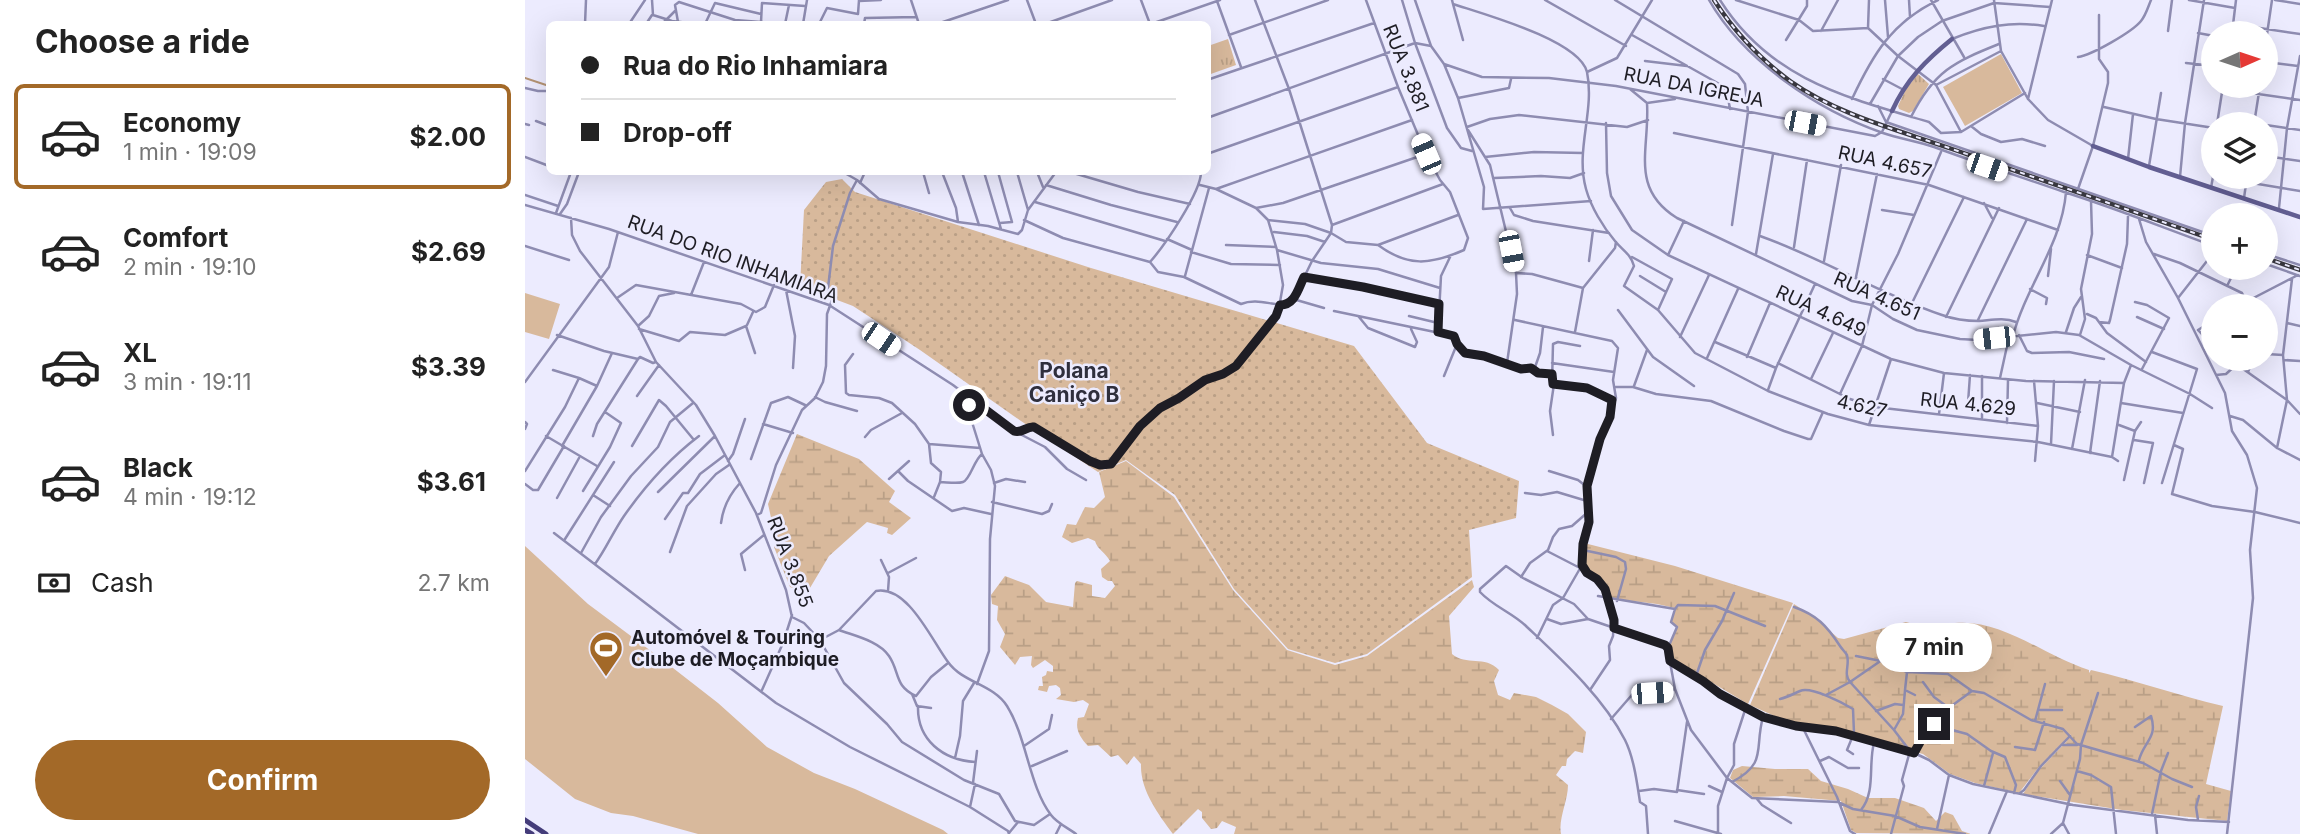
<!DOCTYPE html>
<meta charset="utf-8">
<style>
:root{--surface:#fff;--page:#f6f6f6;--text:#222;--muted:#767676;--line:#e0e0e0;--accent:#a36928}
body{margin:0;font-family:Inter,sans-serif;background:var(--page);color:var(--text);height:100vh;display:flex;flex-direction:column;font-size:26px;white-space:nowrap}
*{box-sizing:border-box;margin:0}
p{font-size:23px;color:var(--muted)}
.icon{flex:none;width:38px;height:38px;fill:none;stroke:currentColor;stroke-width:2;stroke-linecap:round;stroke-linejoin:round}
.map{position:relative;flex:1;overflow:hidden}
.sheet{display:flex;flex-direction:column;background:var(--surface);width:525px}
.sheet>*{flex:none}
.top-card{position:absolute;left:21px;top:21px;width:665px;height:154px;border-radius:10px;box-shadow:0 7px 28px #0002;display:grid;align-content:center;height:154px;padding:0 35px;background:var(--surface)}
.needle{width:46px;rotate:87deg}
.tools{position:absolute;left:1676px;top:21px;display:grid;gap:14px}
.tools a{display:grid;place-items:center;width:77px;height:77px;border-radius:50%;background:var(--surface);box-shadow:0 7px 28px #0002;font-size:35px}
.end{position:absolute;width:32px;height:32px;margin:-16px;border:9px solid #1e1d24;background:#fff;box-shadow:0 0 0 4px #fff}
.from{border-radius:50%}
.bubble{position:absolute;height:49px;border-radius:24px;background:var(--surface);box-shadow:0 7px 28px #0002;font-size:23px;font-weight:700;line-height:49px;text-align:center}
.car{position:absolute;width:21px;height:42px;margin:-21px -10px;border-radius:9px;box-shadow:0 0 5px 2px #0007;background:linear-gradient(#fff 24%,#345 0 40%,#fff 0 76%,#345 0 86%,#fff 0)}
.top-card b{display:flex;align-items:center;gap:24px;height:66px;font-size:26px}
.top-card b+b{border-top:2px solid var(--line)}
.top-card i{width:18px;height:18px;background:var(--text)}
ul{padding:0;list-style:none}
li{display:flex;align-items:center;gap:21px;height:105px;margin:0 14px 10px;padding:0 21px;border:4px solid transparent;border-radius:10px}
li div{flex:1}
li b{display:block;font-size:26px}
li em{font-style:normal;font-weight:700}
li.active{border-color:var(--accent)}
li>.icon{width:63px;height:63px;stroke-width:1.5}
h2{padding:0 35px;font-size:32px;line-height:84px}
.pay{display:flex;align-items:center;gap:18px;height:77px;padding:0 35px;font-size:26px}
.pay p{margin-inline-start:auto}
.action{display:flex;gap:14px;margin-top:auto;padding:14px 35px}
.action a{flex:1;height:80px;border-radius:42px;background:var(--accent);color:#fff;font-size:28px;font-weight:700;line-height:80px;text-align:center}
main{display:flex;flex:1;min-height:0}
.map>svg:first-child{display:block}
</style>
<main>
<section class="sheet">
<h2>Choose a ride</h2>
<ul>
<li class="active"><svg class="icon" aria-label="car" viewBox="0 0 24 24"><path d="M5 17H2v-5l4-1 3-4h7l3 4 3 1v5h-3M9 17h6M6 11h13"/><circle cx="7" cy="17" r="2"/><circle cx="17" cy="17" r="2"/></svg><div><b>Economy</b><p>1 min · 19:09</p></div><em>$2.00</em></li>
<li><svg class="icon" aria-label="car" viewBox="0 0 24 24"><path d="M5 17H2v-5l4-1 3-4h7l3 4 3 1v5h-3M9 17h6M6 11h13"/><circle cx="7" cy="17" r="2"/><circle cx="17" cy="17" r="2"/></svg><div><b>Comfort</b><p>2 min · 19:10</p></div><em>$2.69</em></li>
<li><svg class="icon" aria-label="car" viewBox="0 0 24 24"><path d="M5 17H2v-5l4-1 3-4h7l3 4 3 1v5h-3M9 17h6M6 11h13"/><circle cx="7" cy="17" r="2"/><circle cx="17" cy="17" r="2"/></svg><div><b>XL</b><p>3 min · 19:11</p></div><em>$3.39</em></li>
<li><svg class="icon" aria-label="car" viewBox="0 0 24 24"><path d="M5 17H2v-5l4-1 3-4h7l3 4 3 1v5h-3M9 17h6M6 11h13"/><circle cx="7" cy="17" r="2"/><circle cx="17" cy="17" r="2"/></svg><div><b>Black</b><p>4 min · 19:12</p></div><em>$3.61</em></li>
</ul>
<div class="pay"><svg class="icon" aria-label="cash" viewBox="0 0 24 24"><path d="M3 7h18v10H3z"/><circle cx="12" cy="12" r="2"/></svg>Cash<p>2.7 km</p></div>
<div class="action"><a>Confirm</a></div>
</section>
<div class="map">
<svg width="1775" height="834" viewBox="0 0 1775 834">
<defs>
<pattern id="grass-dots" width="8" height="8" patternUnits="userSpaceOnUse" patternTransform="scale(1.75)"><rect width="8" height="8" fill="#d8b99c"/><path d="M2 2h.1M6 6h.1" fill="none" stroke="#b99f86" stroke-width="1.8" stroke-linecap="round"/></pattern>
<pattern id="wetland-marsh" width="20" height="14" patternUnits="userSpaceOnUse" patternTransform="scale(1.75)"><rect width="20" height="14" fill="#d8b99c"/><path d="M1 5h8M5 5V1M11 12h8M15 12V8" fill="none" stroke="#b99f86"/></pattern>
<pattern id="park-tufts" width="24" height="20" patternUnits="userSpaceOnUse" patternTransform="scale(1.75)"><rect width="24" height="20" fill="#d8b99c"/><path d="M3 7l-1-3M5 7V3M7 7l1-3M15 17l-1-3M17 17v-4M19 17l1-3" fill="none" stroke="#b99f86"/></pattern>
</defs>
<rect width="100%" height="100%" fill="#ecebfe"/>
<path fill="url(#grass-dots)" d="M317,179l13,13 236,76 263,78 73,97 92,38 -3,37 -47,12 3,47 -105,77 -32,9 -47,-14 -54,-60 -59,-94 -49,-35 -28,12 -77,-51 -101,-71 -67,-44 -53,-20 4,-76 22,-28z"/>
<path fill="url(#wetland-marsh)" d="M272,434l62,25 36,32 -6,11 22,16 -19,17 -5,-2 1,-5 -21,-6 -38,34 -22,37 -17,-6 -16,-40 2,-7 -8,-36z
M601,461l48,36 59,93 54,60 48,15 32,-9 105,-76 2,7 -25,29 3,38c14,12 33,1 47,16l-5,11 4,14 12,5 4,-7 22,4 16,8 16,9 18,18 -3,21 -8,-2 -8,8 -1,7h-4l-6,9 12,10c0,16 -10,34 -7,49h-327l2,-7 -14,-6 -5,7 -6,1 -9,-11v-6l-4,-3 -25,25c-15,-20 -33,-44 -32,-70l-7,-8 -7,9 -9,-10 -7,2 -13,-12 -10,1c-8,-9 -13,-16 -10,-28l6,-1 5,-13 -6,-4 -9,2 -18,-3 5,-4 -1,-7 -4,-3 -7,1 -2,6 -9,-2 1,-4h4l-1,-9 4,-2 1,-4 6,1v-6l-8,-6 -12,8 -2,-3 1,-9 -12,1 -5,8 -15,-18 5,-13 -8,-14 1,-14 -6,-2 -1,-9 14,-19 24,9 17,17 27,5 2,-24 2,-2 15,4v11l13,2 10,-12 -3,-5h-4l-6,-4 -1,-8 9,-8c-4,-8 -13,-12 -15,-20l-7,-3 -16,5 -10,-6 5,-13 9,1 9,-18 9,1 11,-11 -6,-25z
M1059,543l91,23 118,37 -45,101 -76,-45 -3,-12 8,-20 -6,-5 4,-14 -18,-4 -49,-6 -8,-16 -13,-9 -4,-8z
M1269,604l20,13 24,21 6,1 62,-17 40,11 9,-10c48,-4 89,33 134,47v3l2,-3c44,10 88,26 132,36l-17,78 25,7 -4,30 -105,-11 -99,-16 14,-22 29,-30 5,-8 -32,33 -20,26 -44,-10 -25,-9 -27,-20 -86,-23 -45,-7 -42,-19z
M1217,766l33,3h33l13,12 27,8 20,9h27l29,10 12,13 9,-9 8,3 9,16 9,3 -115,-1 -5,-3 -10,-29 -57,-5 -31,1 -23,-19 3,-8z"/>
<path fill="url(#park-tufts)" d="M703,39l8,26 -28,10v-29z
M1393,74l11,10 -16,27 -4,2 -10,-4 -1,-3 8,-17z"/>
<path fill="#d8b99c" d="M1476,54l21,39 -57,33 -22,-39z
M0,293l35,11 -11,35 -24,-7z
M0,546l63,58 67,50 63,49 49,44 47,26 41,16 88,41 5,4h-250l-65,-18 -22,-3 -36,-14 -50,-40z"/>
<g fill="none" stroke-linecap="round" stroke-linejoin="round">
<path stroke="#b49374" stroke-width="2" d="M0,78l24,8"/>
<path stroke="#8e8cb1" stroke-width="2.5" d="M127,0l1,15 19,6 25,3
M386,0l8,24
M502,0l9,24
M616,0l9,24
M841,0l32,87 28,67 14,26 10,12 18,46 -4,12c-34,15 -56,17 -86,-5
M877,0l13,43 32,85 14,20 11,3
M890,0l16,46 13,18 14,34 26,89 -1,22 108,-8
M927,0l1,4c30,10 126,36 134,68l30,-14 35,-58
M1020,0l81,46
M1090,0l123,74 7,10 3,28 -16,113
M1184,0c35,61 108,110 174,133 17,6 34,8 51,14 43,16 87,30 130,45 51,16 100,36 150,54
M1195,0c50,79 125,97 209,122l12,11 20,-1 64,-39
M1211,0l63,20 14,11 55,-3 30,28 38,29 25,47
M1360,0l3,37
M1384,0l1,17
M1406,0l33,57
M1469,0l7,51 27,48 20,21 45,26
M1664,0l46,8
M1750,0l25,4
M334,1l22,-1
M692,1l24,66
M928,4l10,36
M153,22l-3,-17 4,-3 56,18 52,4
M236,22l1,-19 43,3
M60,24l1,-24
M104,24l16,-24
M121,24l6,-9
M137,24l13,-13
M180,24l10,-21 46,11
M260,24l4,-19
M278,24l4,-24
M294,24l8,-16 31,6 1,-14
M339,24l1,-6 51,-1
M412,24l71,-24
M520,24l67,-24
M626,24l69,-24
M1708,24l67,10
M1343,28l1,-28
M1296,31l17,-31
M1643,31l4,-31
M1673,33l16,3
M1707,33l4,-33
M704,35l99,-35
M1107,35l91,51 4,6 3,17
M1427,39c32,-13 59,-18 92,-13
M1261,40l21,-34v-6
M1741,41l6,-41
M1553,57c14,-2 54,-25 63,-36 5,-6 7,-14 10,-21
M1120,61l42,5
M1741,62l32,4
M1661,63l28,3
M919,64l38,13 67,1 67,8 259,50 7,-4 10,-21
M1062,72c8,39 -12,78 -1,117 5,18 17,38 29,52 7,9 16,13 19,25l-10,20 34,24 37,43 73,38 60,23 41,11 169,17 74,15
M1358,79l19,10
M682,80l167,-57
M1411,85l65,-34
M0,88l13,3h11
M1105,89l17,14c3,46 -18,85 30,115l175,83 20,4 21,14 24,11 43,9 18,1 78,-8 23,3 52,30 59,29 22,14
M1698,89l77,11
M933,98l51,-10 2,-9
M1327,99c21,-45 40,-77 86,-99
M1503,99l24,-99
M1122,103l28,-4
M1345,104l28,-48 20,-19 24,-16 52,-18 56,4
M1353,106l8,16 328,114
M1579,107l52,12 58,9
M1386,117c23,-46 43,-55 88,-73
M682,118l208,-75 16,3
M1693,120l43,4
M11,121l13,5
M1081,123l1,50 4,23 21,34 36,25 223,104 53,14 82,8 98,2
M0,124l4,1
M1692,124l6,-38
M1729,124l6,-38
M1741,125l34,5
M1446,126l10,8 20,8 21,-3 23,7
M942,127l23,-8 29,-4 108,12 21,-7
M943,130l22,35 26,108 1,21 -10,69
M1149,133l255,52 129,45
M682,154l191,-67
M1741,156l34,5
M0,157l24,9
M960,157l49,-5 49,1
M1603,159l5,-45
M1624,166l12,-73
M318,172l14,8 22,19 79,23 30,4 30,8 4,-4 6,-20 28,-38
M398,172l6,21
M417,172l14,36 2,14
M437,172l17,53
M459,172l17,57
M473,172l14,50 -12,1
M492,172l11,38
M512,172l6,15
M545,172l68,20 52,12
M619,172h7
M1655,177l5,-54 19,-123
M969,178l47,-2 29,2 14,-5
M1721,182l54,9
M335,183l5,-11
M521,185l65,20 66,17
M675,185l16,4 196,-69
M1686,188l3,-17
M1553,189l15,-43 15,-63v-11l-9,-13v-44
M0,195l33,11
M1719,198l3,-21
M510,202l130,39
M1459,203l8,15
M0,205l84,24 220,76 124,80 61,46c8,3 12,-6 20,-4l56,34 10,4 10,-1 7,-6 8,-13 15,-19 16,-15 49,-31 23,-8 13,-12 23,-29 14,-18 5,-28 -6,-35 -9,-30 -12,-12 -40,-19
M731,208l27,-5 143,-49
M985,208l4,7 19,6 76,12
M1754,208l8,-80 13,-72
M1357,210l32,5
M31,213l15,-41
M35,214l7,-10 12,-32
M46,218l1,17 8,16 58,75 18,36 40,43 19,31 41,77 30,77 6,27 12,6 16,17 24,43 43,41 15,18 62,38 35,14 16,27 19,4 16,-11
M1614,219l7,23 32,56 47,95 7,38 15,24 10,33 -7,62 3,48 -26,236
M499,220l39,18 87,24 8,10 26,5 57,27c19,-8 38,6 51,-2l20,-41 19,-28 1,-8 -43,-136 -34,-89
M743,220l37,4 26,9 15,9 32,3 80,-30
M807,225l111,-41
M749,232l33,4 18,6
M1235,236c62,22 120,58 182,79 11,4 25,6 37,6 13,-1 25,-4 37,1
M642,239l25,11
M701,245l50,2
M0,246l44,14
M1269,247l13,-87
M752,250l44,13 57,6 62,19
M666,252l40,12 49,1
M1231,254l17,-100
M1629,254l26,9 62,30 7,13
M1741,254l34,11
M1143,255l16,-34
M1562,255l35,13
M1107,257l40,22 -14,31
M1064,261l4,-31
M1299,261l17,-96
M625,262c15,-17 51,-70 51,-90
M1741,264l34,12
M991,273l16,1 51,14
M660,276l24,-88
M1115,276l26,16
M1523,276l3,-27
M780,277l53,9 81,19
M1331,277l21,-103
M1702,286l9,-18
M1505,289l17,9 -1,6
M261,290l9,46 -2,32
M166,295l13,-33
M92,298l19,-13 105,19 15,8 9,-5 9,-22
M1653,298l36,-46
M768,299l31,9
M1610,302l12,3 22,13 -27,51
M1387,303l52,-106
M1713,306l60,-31
M1093,310l35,47 41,29
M809,311l120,25 3,8 -13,32
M1562,314l9,4 11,15 39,29
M884,316l29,7
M834,317l9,11 47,19 2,-5 -6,-13
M1421,317l53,-109
M1612,317l27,12
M990,320l97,21 6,7 -5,32 3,18 -16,41 -13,48 2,35 -6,21v25l4,5 16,13 11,33 -1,17 -4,10 1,14 -20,30
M1453,320l49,-101
M1574,322l10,1 1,-3 17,-76 1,-28
M1762,323l13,3
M222,325l6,-13
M113,326l11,-10 10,-20 15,-3
M114,329l40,12 11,-9 35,3 21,-9 9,27
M1673,330l16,17
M1673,330l16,-10
M913,332l3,-56 10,-21
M1050,332l8,-44 32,-40 1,-6
M1541,332l8,-24 7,-11
M32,335l47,16 34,8 2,-2 13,6 3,-1
M1494,335l8,16 5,2 37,-1 35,7
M1555,335l5,-16 -4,-30 11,-55 -1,-33
M1488,336c13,-50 49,-92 53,-144
M1155,337l29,-62
M1190,342l61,26
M932,344l10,10c5,2 11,1 16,2 17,3 32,16 48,12l7,5 14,2
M1627,352l45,17 -35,114
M328,354l-8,11 1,28 3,2 30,3 13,5 23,21 14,20 2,19 10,9 -1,10 -6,15
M1741,354l17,1
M1222,357l23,-54
M1182,358l31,-69
M1704,359l58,41 13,14
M1759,360l16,1
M1027,363l62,9
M1253,363l72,36 25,8 163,19
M1009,370l6,-17 3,-26
M1723,372l5,-13
M1691,375l10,-1 11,-10
M1457,376v42
M54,378l18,8
M1475,378l9,-41
M1286,379l22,-46
M1509,381l4,45 -3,35
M0,382l84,-115 9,-35
M1030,384l31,4 26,12v7
M1109,386l13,-36
M1091,387h17l23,7 55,7 73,30 24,8h3l12,-27
M1243,390l8,-22 39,-84
M1315,394l22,-48 10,-41 26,-51 43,-102
M112,396l22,-31
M290,397l10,5 32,9
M445,398l2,24 10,32 9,16 4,16 -5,53 -1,112 -12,33
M1443,403l2,-28
M1512,403l43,9
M1596,403l62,10
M1414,414l5,-41
M1705,416l13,4 34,28 23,12
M0,422l2,2 -2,5
M1482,423l1,-43
M238,424l30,9
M1344,425l22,-66
M1594,425l16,6
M493,433l27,14 22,22 19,11
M1028,435l-3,-24 4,-27 -2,-1 1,-39 5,-2 22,4
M21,436l51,30
M68,436l4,-12 41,-65
M340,437l6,-7 31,-17
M1609,440l19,3 -9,40
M404,444l51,4
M1526,444l3,-63
M1649,445l9,4 -11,45 40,12 43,6 45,11
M37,446l35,-60 15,-33
M107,446l27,-46 7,6 28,34
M1752,448l10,-48 -4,-45 9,-76
M1547,449l13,-69
M1565,453l10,-72
M226,459l20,-56 17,-6 17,8
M203,461l5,-7 12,-35
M1593,461l-6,-4 12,-74 7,-18
M0,471l40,-64 14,-29 -26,-8
M373,471l10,10 44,30 12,-3 27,6
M1024,471l29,9 9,7
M364,479l20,-18
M1599,480l11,-49 6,-9
M415,482c6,0 17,2 23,0 7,-2 11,-22 19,-28
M469,483l12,-4 19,3
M0,484l8,6h5l26,-44
M58,491l27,-44 11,-24 -16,-11
M133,492l57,-56
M1000,493l16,2 16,-3 30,9
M68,495l17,11
M32,498l22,-40
M467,502l50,12 7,-3 3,-7
M232,515l4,-2 15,-48 26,-55 13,-12 8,-16 3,-16 1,-52 5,-14 -4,-12 5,-42 17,-53 7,-13
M140,519l18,-26h5l12,-19 25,-19
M196,523c2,-16 8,-28 19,-40
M29,533l222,170 74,44 120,60 38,24 1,3
M40,539l49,-77
M1058,550l33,7 9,5 1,7 -9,32
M1022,551l33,17
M145,552l17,-46 29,-32 13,-9
M56,553l20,-36 30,-41 27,-29 12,-25 23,-19
M356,560l8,17 -1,14
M70,564c11,-15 18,-32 29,-48 21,-30 46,-58 75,-80
M220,570l-4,-16 23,-19
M363,573l28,-15
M996,577l9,-14 18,-13 5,-13 6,-8 13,-3 16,-14
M1073,596l77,13 3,-4 37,1 50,20
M1269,607c23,8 33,19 46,39 2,3 5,6 7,9 3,11 -4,18 3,27l-24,13
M1022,619l14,5 27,-5
M314,630c16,6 40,11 50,26 11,16 5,30 27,40l15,-19 17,-14
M1012,638l16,-33 10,-7 19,-33
M295,640l19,-10 37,-39c32,-6 56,50 72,71 15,21 45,22 59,44 20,32 22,80 44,109 6,8 17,13 25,19
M1143,648l9,-21 -6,-5 4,-13
M1331,656l25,5 26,11 41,2 24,17 12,2 47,27 32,9 14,15 66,19 29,16 20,8
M1145,661l33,20 17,13 43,23 33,9 40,5 16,6 58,14 19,9 20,15 24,9 100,21 115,15 41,2
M1354,662l-29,20 44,48 16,21 -8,29 2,6 -13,48
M1382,672l-2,18 10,5
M1171,676l9,-26 17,-29 12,-28
M1398,682l11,15 15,11
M237,690l21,-47 9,-28
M387,694l5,12 14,2
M1255,699c8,-2 13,-5 20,-8 11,-5 43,12 53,18l1,24 -7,17 6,4
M393,706c-1,34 25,54 57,56
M1514,710h23
M1351,711l19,-7 8,1
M1086,719l26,-30c13,3 25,7 38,0
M1510,721l10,-37
M1405,724l37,10 24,17 14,6 11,28 -2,8
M1277,726l35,71 13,34 5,3
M1610,727l16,-11c7,22 -7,25 -12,44
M1369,730l9,-16 2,-24
M1538,745h14
M499,746l25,-17 3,-14
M1490,747l20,3 9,-28
M1389,753l21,-35 37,-27
M430,758l5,-22 3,-35 11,-18
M1295,761l9,-4 19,11h11
M507,766l35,-15
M1552,771l14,4 20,12 5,47
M1535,781l10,14
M1207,782c36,-19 22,-33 31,-65
M448,783l4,-32
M1184,786l13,6
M1459,786l9,-33
M1152,790l27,4
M1114,791l15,-2 23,3 10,-70
M1495,793l4,-3 17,-24 29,-30
M1232,799l5,6 29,18
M445,807l5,-23
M1336,810c15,-18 7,-46 13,-67
M1627,814l9,-43 7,-18
M1630,815l2,19
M1673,820l-2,-13 3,-11
M1150,821l46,13
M1538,823l6,11
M1412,829l12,-54
M484,833l9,-11
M531,834l5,-10
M1123,834l-2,-28 -6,-4c-3,-19 -6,-44 -15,-62 -22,-43 -63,-80 -98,-113 -14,-14 -33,-20 -47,-35v-3l26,-23 17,12 51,26 14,15 79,27 8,43 16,41 36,48 25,20 86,4 15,7 42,7 25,11 45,7
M1193,834v-28l9,-28 7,-13v-21l12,-37
M1464,834l18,-43
M1526,834l12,-11 17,-64 1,-14 17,-52"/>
<path stroke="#625e92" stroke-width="4.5" d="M1367,111c14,-31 34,-51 60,-72
M1568,146l56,21 151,50"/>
<path stroke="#443c7a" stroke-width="5" d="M0,820l21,14
M0,830l7,4"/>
<g stroke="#38373f" stroke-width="4.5">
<path id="rail" d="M1189,0c20,31 46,59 76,81 48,34 108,49 162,68 87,30 175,60 262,91
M1741,258l34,12"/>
</g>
<use href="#rail" stroke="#ecebfe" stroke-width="2" stroke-dasharray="5" stroke-linecap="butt"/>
</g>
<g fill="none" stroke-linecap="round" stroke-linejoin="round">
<path stroke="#1e1d24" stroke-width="9" d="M444,405l1,-7 44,33c8,3 12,-5 20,-4l56,34 10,4 11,-1 29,-38 20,-18 19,-10 26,-18 18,-6 13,-8 40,-50 4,-11c15,0 18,-16 24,-28l59,10 76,17 -1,28 16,4 3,8 8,9 19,3 37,13 10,-1 7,5 14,1 1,10 34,4 25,12 -2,17 -10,22 -13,47 2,36 -6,22 -1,21 5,8 10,6 8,10 9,31v8l51,17 3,3 2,13 33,20 17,13 43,23 33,9 40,5 78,22 16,-29h4"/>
</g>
<defs>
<g id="stadium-pin" transform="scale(1.75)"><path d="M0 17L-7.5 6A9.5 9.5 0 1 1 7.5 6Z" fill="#a36928" stroke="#ecebfe"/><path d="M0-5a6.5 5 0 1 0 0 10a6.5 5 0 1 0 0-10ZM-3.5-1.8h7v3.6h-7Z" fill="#fff"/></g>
</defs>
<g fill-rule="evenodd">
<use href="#stadium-pin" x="81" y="648"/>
</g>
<g text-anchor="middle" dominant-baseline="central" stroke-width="5" stroke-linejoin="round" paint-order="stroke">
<g font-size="19" fill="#1e1d24" stroke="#ecebfe">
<text transform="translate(881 68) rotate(68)">RUA 3.881</text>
<text transform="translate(1169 87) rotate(11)">RUA DA IGREJA</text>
<text transform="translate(1360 162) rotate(12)">RUA 4.657</text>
<text transform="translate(208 259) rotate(20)">RUA DO RIO INHAMIARA</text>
<text transform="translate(1352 296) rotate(24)">RUA 4.651</text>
<text transform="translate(1296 311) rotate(25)">RUA 4.649</text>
<text transform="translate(1443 404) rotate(6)">RUA 4.629</text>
<text transform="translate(1337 406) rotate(12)">4.627</text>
<text transform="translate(265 562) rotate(69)">RUA 3.855</text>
</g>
<g font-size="19" font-weight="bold" fill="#1e1d24" stroke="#ecebfe" text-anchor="start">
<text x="106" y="637">Automóvel &amp; Touring<tspan x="106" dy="22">Clube de Moçambique</tspan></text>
</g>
<g font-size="21" font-weight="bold" fill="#2f2f3d" stroke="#ecebfe">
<text x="549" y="370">Polana<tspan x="549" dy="24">Caniço B</tspan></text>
</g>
</g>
</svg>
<div class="tools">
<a><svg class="needle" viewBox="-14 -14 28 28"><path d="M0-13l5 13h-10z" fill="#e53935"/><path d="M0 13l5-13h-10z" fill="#767676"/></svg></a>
<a><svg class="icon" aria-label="layers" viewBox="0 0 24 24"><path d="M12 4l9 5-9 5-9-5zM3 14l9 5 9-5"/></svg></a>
<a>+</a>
<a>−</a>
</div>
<i class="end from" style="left:444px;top:405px"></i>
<i class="end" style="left:1409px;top:724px"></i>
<div class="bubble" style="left:1351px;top:623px;width:116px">7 min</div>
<i class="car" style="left:1280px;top:123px;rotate:101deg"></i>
<i class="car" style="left:901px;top:154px;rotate:337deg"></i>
<i class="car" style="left:1462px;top:167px;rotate:109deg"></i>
<i class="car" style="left:986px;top:251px;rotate:169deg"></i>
<i class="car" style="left:1469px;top:338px;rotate:264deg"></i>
<i class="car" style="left:356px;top:339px;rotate:124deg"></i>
<i class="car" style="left:1127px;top:693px;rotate:86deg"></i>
<div class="top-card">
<b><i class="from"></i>Rua do Rio Inhamiara</b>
<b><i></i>Drop-off</b>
</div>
</div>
</main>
